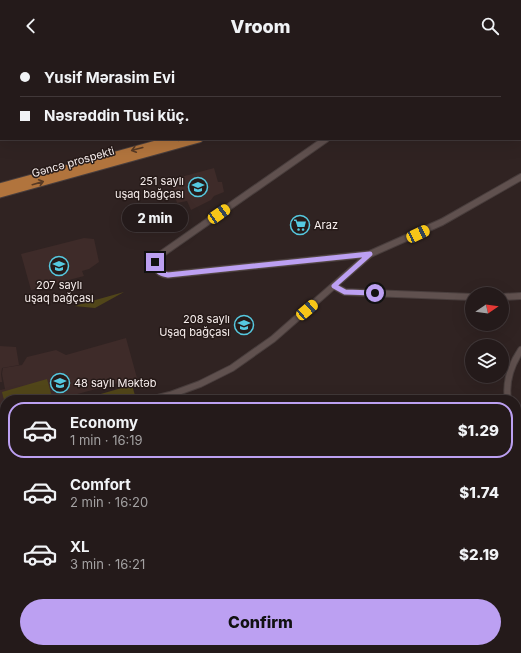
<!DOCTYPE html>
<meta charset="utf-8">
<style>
:root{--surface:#241a1a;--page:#302727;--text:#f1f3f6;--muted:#a3a1a2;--line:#413839;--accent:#bca0f2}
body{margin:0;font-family:Inter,sans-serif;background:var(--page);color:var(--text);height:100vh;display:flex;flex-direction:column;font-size:15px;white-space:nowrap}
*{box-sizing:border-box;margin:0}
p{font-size:13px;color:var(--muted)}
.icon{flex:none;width:22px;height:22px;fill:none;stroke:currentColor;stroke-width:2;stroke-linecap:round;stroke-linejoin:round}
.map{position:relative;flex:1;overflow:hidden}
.details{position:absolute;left:0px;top:343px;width:521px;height:258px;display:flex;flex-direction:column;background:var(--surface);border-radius:16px 16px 0 0;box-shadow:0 4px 16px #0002,0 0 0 1px var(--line)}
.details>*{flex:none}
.top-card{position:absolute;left:0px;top:0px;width:521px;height:88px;box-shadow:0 4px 16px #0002,0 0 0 1px var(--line);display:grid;align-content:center;height:88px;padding:0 20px;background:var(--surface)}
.needle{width:26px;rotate:77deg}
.buttons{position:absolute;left:465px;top:235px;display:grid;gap:8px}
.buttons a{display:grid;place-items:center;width:44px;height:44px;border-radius:50%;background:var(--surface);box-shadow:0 4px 16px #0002,0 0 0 1px var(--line);font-size:20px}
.end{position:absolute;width:18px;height:18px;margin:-9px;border:5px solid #bca0f2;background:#111;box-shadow:0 0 0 2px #111}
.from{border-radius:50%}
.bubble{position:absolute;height:28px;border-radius:14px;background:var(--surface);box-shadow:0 4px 16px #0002,0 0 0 1px var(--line);font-size:13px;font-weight:800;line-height:28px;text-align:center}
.car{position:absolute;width:12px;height:24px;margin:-12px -6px;border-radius:5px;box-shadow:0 0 3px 1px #0007;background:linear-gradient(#f5c518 24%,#345 0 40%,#f5c518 0 76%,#345 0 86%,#f5c518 0)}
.top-card b{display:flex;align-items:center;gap:14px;height:38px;font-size:15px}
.top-card b+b{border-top:1px solid var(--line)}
.top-card i{width:10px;height:10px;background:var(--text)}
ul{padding:7px 0 0;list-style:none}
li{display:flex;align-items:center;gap:12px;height:56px;margin:0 8px 6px;padding:0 12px;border:2px solid transparent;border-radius:16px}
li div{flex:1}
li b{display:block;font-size:15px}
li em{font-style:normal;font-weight:800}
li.active{border-color:var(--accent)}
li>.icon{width:36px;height:36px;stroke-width:1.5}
.primary-button{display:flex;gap:8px;margin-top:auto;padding:8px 20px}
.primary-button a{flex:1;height:46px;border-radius:24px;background:var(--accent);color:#111;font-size:16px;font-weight:800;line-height:46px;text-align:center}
header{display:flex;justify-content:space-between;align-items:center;height:52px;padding:0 20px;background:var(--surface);font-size:18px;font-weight:800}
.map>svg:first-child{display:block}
</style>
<header><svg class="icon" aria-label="back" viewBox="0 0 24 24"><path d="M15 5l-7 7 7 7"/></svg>Vroom<svg class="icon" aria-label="search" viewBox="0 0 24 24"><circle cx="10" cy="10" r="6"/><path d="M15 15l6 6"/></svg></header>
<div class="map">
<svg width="521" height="601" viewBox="0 0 521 601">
<rect width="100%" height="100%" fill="#302322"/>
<path fill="#3e2b29" d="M214,116l4,14h4l2,10 -10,4 -3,4 -20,10 -4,-9 -10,2 -7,-23z
M84,186l10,1 5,23 -10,7 -7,2 2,5 -53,14 -10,-36z
M126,286l11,40 -67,18 1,3 -6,1h-60v16l-3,1 -2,-7v-20l5,-1 -3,-15 1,-6 19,-3 5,-8 29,-7 10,5z
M0,294l16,1 3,18 -17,3 -1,6 1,8h-2z
M521,539v62h-31v-5h26v-55z"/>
<path fill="#514619" d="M124,240l-29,16 -21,-2z
M47,327l6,21h-48v4l-3,-12z
M132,333l4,14 -6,1h-50z"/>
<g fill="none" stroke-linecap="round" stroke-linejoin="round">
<g stroke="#493e3d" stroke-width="8">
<path id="secondary" d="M363,0v1
M326,87l-166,116c-8,9 -4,19 8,20l202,-21
M334,234l11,6 127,5
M502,245l19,-1
M150,348l20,-5 30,-11 32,-16 41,-29 97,-85 72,-32 79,-45
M508,348c-3,-19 3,-35 13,-50
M0,379l5,-1
M516,384l5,23
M516,478l5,-7
M516,487l5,-3
M0,580l5,1
M106,596l3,5
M97,601l4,-5
M125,601l18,-5"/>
</g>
<g stroke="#493e3d" stroke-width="9">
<path id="primary" d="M461,1l2,-1
M474,1l2,-1
M0,135l175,-48
M0,142l199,-55"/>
</g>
<use href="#secondary" stroke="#60514f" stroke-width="6"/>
<use href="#primary" stroke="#b1743d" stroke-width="7"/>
</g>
<defs><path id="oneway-shaft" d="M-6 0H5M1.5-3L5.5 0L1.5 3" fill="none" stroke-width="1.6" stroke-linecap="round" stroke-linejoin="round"/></defs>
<g stroke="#573a25">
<use href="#oneway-shaft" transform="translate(137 97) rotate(165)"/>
<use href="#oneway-shaft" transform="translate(38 131) rotate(-16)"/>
</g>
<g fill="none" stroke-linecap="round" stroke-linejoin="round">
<path stroke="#bca0f2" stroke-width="5" d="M155,210c0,8 5,12 13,13l202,-21 -36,32 11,6 30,1"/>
</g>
<defs>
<g id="school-ring" transform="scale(1)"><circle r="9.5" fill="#261a18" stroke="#56c9e0" stroke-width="1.5"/><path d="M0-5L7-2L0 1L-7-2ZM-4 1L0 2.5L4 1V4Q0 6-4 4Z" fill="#56c9e0"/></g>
<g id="supermarket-ring" transform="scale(1)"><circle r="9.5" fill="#261a18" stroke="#56c9e0" stroke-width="1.5"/><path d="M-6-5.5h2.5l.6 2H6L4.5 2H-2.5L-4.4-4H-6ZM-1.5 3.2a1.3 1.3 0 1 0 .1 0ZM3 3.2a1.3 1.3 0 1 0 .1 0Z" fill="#56c9e0"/></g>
</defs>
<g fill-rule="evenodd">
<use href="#school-ring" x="198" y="135"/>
<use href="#supermarket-ring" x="300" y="173"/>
<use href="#school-ring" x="59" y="214"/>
<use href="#school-ring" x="244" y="273"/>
<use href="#school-ring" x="60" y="331"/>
</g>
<g text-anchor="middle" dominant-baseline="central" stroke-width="3" stroke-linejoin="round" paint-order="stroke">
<g font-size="11" fill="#f8efee" stroke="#261a18">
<text transform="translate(73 110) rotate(-16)">Gəncə prospekti</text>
</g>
<g font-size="11" fill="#f8efee" stroke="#261a18" text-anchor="end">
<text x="184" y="129">251 saylı<tspan x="184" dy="13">uşaq bağçası</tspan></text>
<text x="314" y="173" text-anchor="start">Araz</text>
<text x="59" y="233" text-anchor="middle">207 saylı<tspan x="59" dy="13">uşaq bağçası</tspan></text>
<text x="230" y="267">208 saylı<tspan x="230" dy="13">Uşaq bağçası</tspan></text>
<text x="74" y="331" text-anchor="start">48 saylı Məktəb</text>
</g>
</g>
</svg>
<div class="buttons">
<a><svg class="needle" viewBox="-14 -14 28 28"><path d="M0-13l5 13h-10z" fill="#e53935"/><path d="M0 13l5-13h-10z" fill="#a3a1a2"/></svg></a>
<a><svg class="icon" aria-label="layers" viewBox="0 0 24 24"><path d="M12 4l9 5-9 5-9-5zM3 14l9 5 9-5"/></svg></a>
</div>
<i class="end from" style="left:375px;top:241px"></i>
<i class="end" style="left:155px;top:210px"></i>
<div class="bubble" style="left:122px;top:152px;width:66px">2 min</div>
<i class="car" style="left:219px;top:162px;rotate:55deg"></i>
<i class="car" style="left:418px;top:182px;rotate:65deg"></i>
<i class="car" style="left:307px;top:258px;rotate:49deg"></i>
<div class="top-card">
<b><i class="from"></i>Yusif Mərasim Evi</b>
<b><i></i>Nəsrəddin Tusi küç.</b>
</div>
<section class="details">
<ul>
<li class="active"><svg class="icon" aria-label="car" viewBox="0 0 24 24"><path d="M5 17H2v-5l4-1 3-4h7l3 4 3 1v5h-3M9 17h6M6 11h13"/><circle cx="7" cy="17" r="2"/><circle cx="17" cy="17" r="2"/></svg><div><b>Economy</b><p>1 min · 16:19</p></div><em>$1.29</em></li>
<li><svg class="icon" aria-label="car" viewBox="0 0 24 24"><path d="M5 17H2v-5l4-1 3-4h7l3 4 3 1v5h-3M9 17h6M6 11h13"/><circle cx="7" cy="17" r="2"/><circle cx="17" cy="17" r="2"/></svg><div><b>Comfort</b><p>2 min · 16:20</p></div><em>$1.74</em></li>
<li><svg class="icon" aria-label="car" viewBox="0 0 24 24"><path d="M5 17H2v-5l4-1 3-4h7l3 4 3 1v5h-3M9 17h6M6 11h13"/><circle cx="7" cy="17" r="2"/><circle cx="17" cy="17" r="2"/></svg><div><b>XL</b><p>3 min · 16:21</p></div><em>$2.19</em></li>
</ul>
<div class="primary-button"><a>Confirm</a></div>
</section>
</div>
